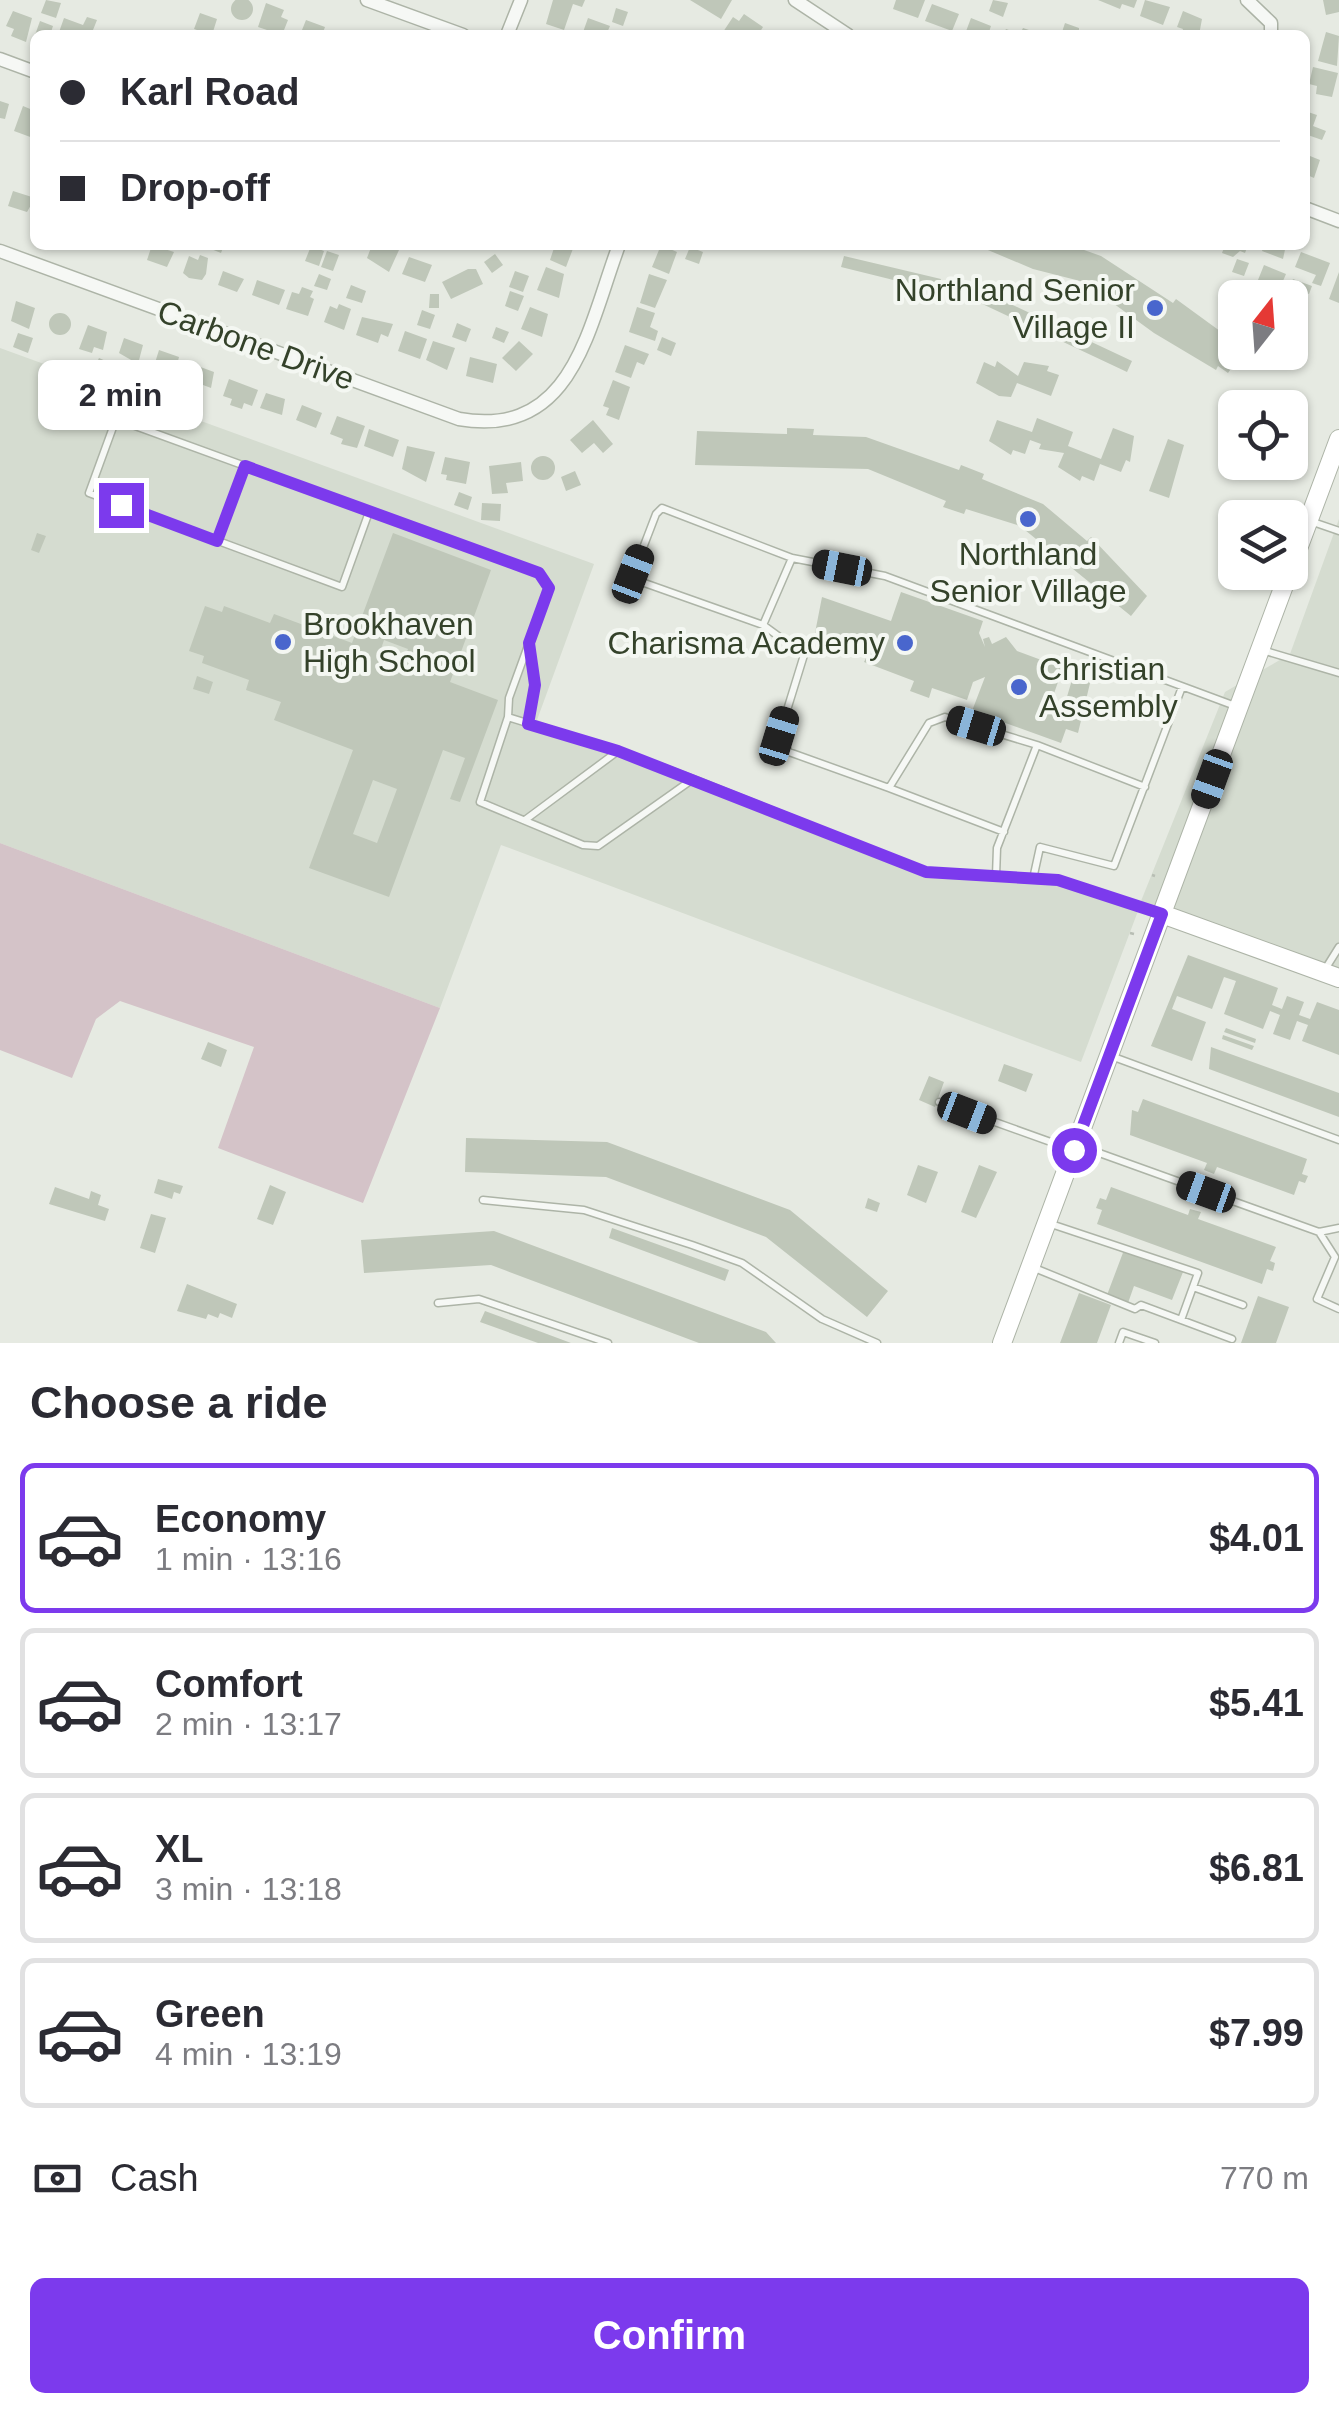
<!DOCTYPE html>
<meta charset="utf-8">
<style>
:root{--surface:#fff;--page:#f7f7f7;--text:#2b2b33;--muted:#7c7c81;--line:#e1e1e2;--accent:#7c3aed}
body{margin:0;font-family:Helvetica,sans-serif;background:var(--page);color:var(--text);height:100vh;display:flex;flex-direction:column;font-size:38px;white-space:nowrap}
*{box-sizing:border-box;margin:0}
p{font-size:32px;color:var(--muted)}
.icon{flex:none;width:55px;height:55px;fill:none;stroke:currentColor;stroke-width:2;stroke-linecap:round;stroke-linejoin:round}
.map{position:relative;height:1343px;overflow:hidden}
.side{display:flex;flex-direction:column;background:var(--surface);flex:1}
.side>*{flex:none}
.guide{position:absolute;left:30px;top:30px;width:1280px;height:220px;border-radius:15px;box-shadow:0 2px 8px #0004;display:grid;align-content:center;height:220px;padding:0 30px;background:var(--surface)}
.needle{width:65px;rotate:17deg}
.fabs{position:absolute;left:1218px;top:280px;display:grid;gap:20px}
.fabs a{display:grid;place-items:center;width:90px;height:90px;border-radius:15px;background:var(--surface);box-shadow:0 2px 8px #0004;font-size:50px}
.end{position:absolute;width:45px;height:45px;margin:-22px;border:12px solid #7c3aed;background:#fff;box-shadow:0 0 0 5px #fff}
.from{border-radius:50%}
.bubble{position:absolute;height:70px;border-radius:15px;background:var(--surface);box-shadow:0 2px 8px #0004;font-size:32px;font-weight:700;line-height:70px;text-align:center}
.car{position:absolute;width:30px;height:60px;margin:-30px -15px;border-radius:12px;box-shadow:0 0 8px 2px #0007;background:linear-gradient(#222 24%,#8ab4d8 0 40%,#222 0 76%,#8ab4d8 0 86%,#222 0)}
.guide b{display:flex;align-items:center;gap:35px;height:95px;font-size:38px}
.guide b+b{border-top:2px solid var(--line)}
.guide i{width:25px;height:25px;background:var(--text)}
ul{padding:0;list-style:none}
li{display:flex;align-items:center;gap:30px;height:150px;margin:0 20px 15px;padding:0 10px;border:5px solid var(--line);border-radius:15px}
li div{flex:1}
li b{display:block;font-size:38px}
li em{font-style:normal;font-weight:700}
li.current{border-color:var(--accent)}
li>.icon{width:90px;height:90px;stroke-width:1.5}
h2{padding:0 30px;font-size:45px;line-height:120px}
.pay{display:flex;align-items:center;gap:25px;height:110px;padding:0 30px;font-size:38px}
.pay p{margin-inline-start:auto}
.action{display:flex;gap:20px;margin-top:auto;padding:20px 30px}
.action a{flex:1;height:115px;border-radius:15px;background:var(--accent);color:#fff;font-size:40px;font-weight:700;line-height:115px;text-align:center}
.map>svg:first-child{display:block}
</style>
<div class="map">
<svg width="1339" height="1343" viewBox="0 0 1339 1343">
<rect width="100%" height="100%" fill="#e6eae2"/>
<path fill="#d5dcd0" d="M0,348l594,216 -57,156 387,155 133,10 80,26 88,-219 65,-38 49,-135v459l-152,-55 -49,-12 -57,151 -580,-217 -61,163 -440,-165z"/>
<path fill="#d4c3c8" d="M0,843l440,165 -77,195 -145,-55 36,-101 -134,-46 -24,18 -24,59 -72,-28z"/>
<path fill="#bfc7b9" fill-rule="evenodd" d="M231 9a11 11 0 1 1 22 0a11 11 0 1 1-22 0Z
M46,0l15,3 -5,15 -15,-5z
M553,0h32l-3,7 -9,-3 -9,26 -18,-6z
M690,0h42l-11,19z
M896,0h29l-7,18 -25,-9z
M993,0l15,3 -5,14 -14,-6z
M1098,0h39l-3,8 -12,-4 -2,5z
M1145,0l25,7 -7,18 -23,-9z
M1323,0h16v12l-13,3z
M266,3l18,7 -3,7 7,3 -6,15 -24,-8z
M932,4l27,10 -7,17 -27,-10z
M616,8l12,4 -5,14 -11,-4z
M13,11l19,7 -6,24 -15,-6 3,-7 -8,-3z
M1183,11l19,8 -3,16h-18l2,-6 -6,-2z
M200,13l17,6 -5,16 -18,-6z
M744,14l19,13 -5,8 -35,-3 10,-15 6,4z
M87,17l10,3 -6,15h-33l6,-17 19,7z
M588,18l22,8 -4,9h-24z
M971,18l20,8 -3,9 -23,-1z
M306,20l19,7 -3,8h-22z
M40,21l13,5 -3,9h-15z
M1065,23l14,5v7h-18z
M1023,28l9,3 -2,4h-27l3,-6 14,5z
M1326,32l13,4 -2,30 -19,-5z
M1313,67l25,6 -6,24 -16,-3 1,-8 -8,-2z
M0,101l9,3 -4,15 -5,-1z
M23,106l12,5 -2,27 -19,-7z
M1305,111l12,4 -4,11 13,5 -4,9 -17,-6z
M1305,154l15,6 -6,18 -9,-4z
M13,191l22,7 -8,14 -19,-6z
M152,245l22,7 -7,15 -20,-7z
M201,245h23l-3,8z
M372,245l27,5 -10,22 -22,-14z
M555,245l19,1 -8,21 -16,-7z
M661,245l16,7 -8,22 -17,-7z
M976,245h94l31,11 72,47 3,-4 59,43 -5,19 5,2 -7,10 -10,-7 -2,4 -62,-37 -70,-51 -51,-13z
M1225,245h23l-3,8 -5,-2 -7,6 -11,-4z
M1264,245h22l-3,14 -21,-8z
M311,246l13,5 -5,15 -14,-5z
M690,247l13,5 -4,12 -14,-5z
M327,251l12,4 -6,16 -12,-4z
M1301,252l29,11 -9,23 -9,-3 4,-8 -21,-8z
M495,254l8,11 -11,8 -8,-11z
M200,255l8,3 -2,16 -4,6 -13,-2 -6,-5 6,-17 9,4z
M844,256l97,23 -3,12 -97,-24z
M409,257l23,8 -7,17 -23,-8z
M1237,259l12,4 -5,13 -12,-4z
M1264,265l22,9 -6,14 -22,-8z
M546,267l18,7 -5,24 -22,-8z
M468,269h8l7,15 -32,15 -9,-17z
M223,271l21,8 -7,13 -19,-7z
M515,271l14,5 -6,16 -14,-5z
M1339,272v31l-10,-4z
M319,274l12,5 -4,11 -13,-4z
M649,274l18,6 -12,28 -15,-5z
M1293,279l19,7 -3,8 -19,-7z
M257,280l28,10 -6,15 -27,-10z
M966,283l166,78 -5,11 -166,-78z
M351,285l15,6 -4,12 -16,-5z
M302,287l11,4 -3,6 4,2 -6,17 -22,-7 6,-17 7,2z
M510,291l14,5 -6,15 -13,-5z
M430,294h9v14h-10z
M16,301l19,7 -6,21 -18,-8z
M339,304l12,5 -7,21 -20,-8 6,-16 7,3z
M530,307l18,7 -6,23 -21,-8z
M637,307l18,6 -5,14 8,4 -3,10 -26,-9z
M422,310l13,5 -5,14 -13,-4z
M49 324a11 11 0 1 1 22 0a11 11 0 1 1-22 0Z
M362,317l31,7 -5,13 -7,-3 -3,9 -22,-8z
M457,323l14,6 -5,13 -14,-5z
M88,325l19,7 -4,18 -9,-3 -2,6 -13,-4z
M496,327l13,5 -5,11 -12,-5z
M405,331l22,8 -7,20 -22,-8z
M18,333l15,5 -5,15 -15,-6z
M662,337l14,6 -5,13 -14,-6z
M124,338l19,7 -5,19 -19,-11z
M433,341l22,7 -8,22 -21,-10z
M519,341l14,13 -17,17 -14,-13z
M625,345l24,9 -5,11 -7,-3 -6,16 -16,-6z
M159,350l20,7 -4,16 -21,-7z
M470,357l27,7 -4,19 -27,-7z
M99,358l9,4 -5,13 -10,-4z
M997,361l21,15 6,-14 25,4 -2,5 12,4 -8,21 -34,-13 -6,14 -12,-1 -23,-13 8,-21 11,5z
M195,365l19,7 -3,16 -21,-8z
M128,369l15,6 -9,19 -7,-2 3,-8 -6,-2z
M229,379l29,11 -6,16 -8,-3 -2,6 -12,-4 2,-6 -9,-3z
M613,380l17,7 -11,33 -13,-5 3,-7 -6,-2z
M162,384l17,6 -5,14 -17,-6z
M266,393l19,6 -3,16 -22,-7z
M302,405l20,8 -6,15 -20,-8z
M337,416l28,10 -8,22 -16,-4 2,-5 -13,-5z
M1037,418l36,14 -5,14 33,13 12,-31 21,8 -4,26 -4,-2 -5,12 -21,-8 -6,17 -12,-5 -2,5 -22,-14 6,-14 -25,-4 2,-5 -11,-4 -5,14 -12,-4 -2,5 -22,-14 8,-21 35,12z
M593,420l20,24 -10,9 -9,-10 -12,10 -12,-13z
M787,428l27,1 -1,6 53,2 93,33 2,-5 23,9 -2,5 61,25 44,37 4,-4 56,59 -16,20 -111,-90 -54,-17 -2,5 -21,-7 3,-6 -78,-32 -173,-4 2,-34 90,3z
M369,429l30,11 -6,17 -29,-11z
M1168,439l16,6 -15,53 -20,-7z
M407,446l28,6 -9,30 -24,-13z
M531 468a12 12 0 1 1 24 0a12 12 0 1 1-24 0Z
M445,457l25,5 -4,22 -20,-4 1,-5 -6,-1z
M521,462l2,19 -17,2 2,10 -16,1 -3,-28z
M575,471l6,14 -15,6 -5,-14z
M459,492l13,5 -4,13 -14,-5z
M482,503l19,1 -1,17 -19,-1z
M37,533l9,3 -7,17 -8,-3z
M393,533l98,37 -41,112 48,18 -38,102 -10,-3 15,-41 -22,-8 -54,147 -80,-29 44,-118 -79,-30 7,-18 -35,-12 3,-10 -47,-17 2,-7 -15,-5 16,-45 17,6 2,-6 46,17 4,-9 78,29zM384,640l24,9 -6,15 -23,-9zM373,780l24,9 -20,54 -24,-9z
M901,592l82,29 -4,12 6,14 -2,-8 6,-2 3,7 14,-7 11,14 46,17 -16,45 14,4 13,-44 17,6 -13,54 -12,-4 -5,14 -89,-32 13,-34 -12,5 -6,18 -35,-12 -3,10 -19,-7 4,-10 -50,-19 3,-6 -53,-18 8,-41 69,24z
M197,676l16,6 -4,12 -16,-5z
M1188,955l90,33 -6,17 10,4 5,-13 17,6 -5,13 11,4 7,-17 22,8v45l-37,-14 6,-16 -11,-4 -7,19 -17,-6 7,-19 -10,-4 -7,18 -39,-15 12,-33 -12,-4 -12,32 -35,-13 -5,13 34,13 -14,39 -41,-15z
M1226,1028l30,11 -1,4 -31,-11z
M1223,1035l31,11 -2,4 -30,-11z
M208,1042l19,8 -6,17 -20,-8z
M1211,1047l128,46v24l-130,-48z
M1004,1064l29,10 -7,18 -28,-11z
M929,1076l15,6 -9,25 -16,-7z
M1143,1099l164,60 -5,15 6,2 -3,7 -6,-2 -5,14 -77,-28 -3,7 -10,-4 3,-7 -77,-28 2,-25 6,2z
M466,1138l141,4 183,68 98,81 -21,26 -101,-80 -160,-60 -141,-5z
M918,1165l20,7 -12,31 -19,-8z
M979,1165l18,7 -21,46 -15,-6z
M158,1179l25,7 -3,8 -6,-2 -2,7 -18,-6z
M270,1185l16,7 -13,33 -16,-6z
M55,1187l34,12 2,-8 10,4 -3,10 11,4 -4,12 -56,-17z
M1111,1187l77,28 2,-6 11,3 -3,7 78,28 -6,14 5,2 -2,8 -6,-2 -5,15 -165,-60 5,-14 -6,-2 4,-10 6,2z
M868,1198l12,5 -3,9 -12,-4z
M151,1214l15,4 -11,35 -15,-5z
M612,1228l117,42 -4,11 -116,-43z
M494,1231l272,101 10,11h-77l-208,-78 -127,8 -3,-33z
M1124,1250l59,22 -11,28 -38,-14 -6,17 -21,-8z
M187,1284l50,20 -5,14 -12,-5 -2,5 -10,-4 -2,5 -29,-8z
M1079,1293l32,12 -14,38h-37z
M1258,1296l31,11 -13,36h-35z
M485,1311l86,32h-33l-58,-21z"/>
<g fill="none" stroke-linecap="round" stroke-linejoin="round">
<g stroke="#adb4a7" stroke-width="9">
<path id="lane" d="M369,512l-27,75 -253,-94 27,-74 423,154 10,15 -40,110 -1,19 -28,85 103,43 15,1 95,-67 233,93 132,9 103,32
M1310,521l29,10
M217,540l28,-74
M763,625l-127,-45 -3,-6 23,-60 6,-6 130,50
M1262,650l77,23
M508,717l109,34
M528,724l7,-39 -6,-39
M1037,745l108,42
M889,788l115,44
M525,820l93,-69 75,28
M996,876l1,-28 40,-103 -92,-28 -16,6 -40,65 -100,-36 -10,-16 25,-81 -41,-30 29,-67 93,18 353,131
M1033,879l7,-32 74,19 68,-179
M1324,971l15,-24
M1111,1056l228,84
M939,1102l134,48
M1077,1145l242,87 20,-4
M483,1200l101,10 108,35 50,18 80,56 55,24
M1048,1223l150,50 -17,47
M1319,1232l16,25 -18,42 22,10
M1032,1267l103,42 6,-4 91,34
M1193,1287l50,18
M438,1303l41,-4 129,44
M1119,1343l4,-11 32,11"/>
</g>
<g stroke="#adb4a7" stroke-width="15">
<path id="street" d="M367,0l96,35
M795,0l53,35
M1247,0l24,23v12
M507,35l14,-35
M0,59l35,13
M1305,208l34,13
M0,251l459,168c114,20 129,-91 160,-174"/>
</g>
<g stroke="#adb4a7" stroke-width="20">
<path id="secondary" d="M1290,570l49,-131
M1162,914l177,64
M1002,1343l287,-771"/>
</g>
<path stroke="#b8beb4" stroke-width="2.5" stroke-dasharray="8 8" stroke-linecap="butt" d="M1152,875l3,1
M1130,933l4,1"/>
<use href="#lane" stroke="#f6f8f5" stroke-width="6"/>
<use href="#street" stroke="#f6f8f5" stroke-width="12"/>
<use href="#secondary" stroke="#fff" stroke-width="18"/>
</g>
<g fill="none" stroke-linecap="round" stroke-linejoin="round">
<path stroke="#7c3aed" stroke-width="12" d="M121,505l96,36 28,-75 294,107 10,15 -20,55 6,42 -7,39 90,27 308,121 132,8 104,34 -88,236"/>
</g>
<g fill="#4966cd" stroke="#f4f7f2" stroke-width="4">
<circle cx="1155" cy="308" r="10"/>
<circle cx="1028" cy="519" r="10"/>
<circle cx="283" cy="642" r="10"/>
<circle cx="905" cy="643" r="10"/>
<circle cx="1019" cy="687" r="10"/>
</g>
<g text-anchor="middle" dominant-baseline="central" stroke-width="8" stroke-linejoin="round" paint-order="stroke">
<g font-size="32" fill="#34422a" stroke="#f4f7f2" text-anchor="end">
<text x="1135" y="290">Northland Senior<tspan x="1135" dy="37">Village II</tspan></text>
<text x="1028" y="554" text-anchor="middle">Northland<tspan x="1028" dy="37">Senior Village</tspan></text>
<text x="303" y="624" text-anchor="start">Brookhaven<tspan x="303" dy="37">High School</tspan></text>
<text x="885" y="643">Charisma Academy</text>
<text x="1039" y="669" text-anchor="start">Christian<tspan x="1039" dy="37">Assembly</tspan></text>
</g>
<g font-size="32" fill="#34422a" stroke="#f4f7f2">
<text transform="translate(256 345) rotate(20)">Carbone Drive</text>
</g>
</g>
</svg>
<div class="fabs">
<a><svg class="needle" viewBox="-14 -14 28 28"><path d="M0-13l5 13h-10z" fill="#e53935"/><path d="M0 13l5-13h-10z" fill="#7c7c81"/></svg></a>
<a><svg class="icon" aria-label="locate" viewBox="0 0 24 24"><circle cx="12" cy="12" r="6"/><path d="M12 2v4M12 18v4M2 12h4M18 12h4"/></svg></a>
<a><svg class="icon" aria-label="layers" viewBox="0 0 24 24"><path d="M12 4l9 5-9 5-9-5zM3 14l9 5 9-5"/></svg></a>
</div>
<i class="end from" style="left:1074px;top:1150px"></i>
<i class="end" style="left:121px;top:505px"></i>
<div class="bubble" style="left:38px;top:360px;width:165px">2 min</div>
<i class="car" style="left:842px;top:568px;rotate:281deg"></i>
<i class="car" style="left:633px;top:574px;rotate:21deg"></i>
<i class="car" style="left:976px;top:726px;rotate:287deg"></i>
<i class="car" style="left:779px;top:736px;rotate:17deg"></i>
<i class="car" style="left:1212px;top:779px;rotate:200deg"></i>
<i class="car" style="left:967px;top:1113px;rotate:111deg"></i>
<i class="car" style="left:1206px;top:1192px;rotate:290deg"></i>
<div class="guide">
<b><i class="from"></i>Karl Road</b>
<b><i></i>Drop-off</b>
</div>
</div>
<section class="side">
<h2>Choose a ride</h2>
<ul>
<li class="current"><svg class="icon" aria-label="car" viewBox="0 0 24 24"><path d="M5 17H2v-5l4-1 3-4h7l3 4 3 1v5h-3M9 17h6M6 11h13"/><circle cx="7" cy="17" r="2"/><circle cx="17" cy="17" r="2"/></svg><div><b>Economy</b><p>1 min · 13:16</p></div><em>$4.01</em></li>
<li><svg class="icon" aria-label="car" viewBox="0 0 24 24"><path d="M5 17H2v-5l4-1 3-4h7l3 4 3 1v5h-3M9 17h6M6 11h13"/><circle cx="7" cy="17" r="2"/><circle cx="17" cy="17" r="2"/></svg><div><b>Comfort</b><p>2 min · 13:17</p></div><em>$5.41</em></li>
<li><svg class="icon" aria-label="car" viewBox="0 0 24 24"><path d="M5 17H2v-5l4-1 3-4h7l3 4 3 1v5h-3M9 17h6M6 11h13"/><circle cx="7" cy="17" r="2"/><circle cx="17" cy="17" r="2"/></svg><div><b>XL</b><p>3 min · 13:18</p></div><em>$6.81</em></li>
<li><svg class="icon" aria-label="car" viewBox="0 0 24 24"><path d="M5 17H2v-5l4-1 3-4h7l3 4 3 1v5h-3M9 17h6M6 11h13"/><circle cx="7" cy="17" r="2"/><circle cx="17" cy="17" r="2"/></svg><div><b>Green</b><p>4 min · 13:19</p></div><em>$7.99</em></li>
</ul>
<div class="pay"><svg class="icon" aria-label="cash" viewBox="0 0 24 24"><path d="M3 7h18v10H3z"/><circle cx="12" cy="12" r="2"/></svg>Cash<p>770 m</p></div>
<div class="action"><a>Confirm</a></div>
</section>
